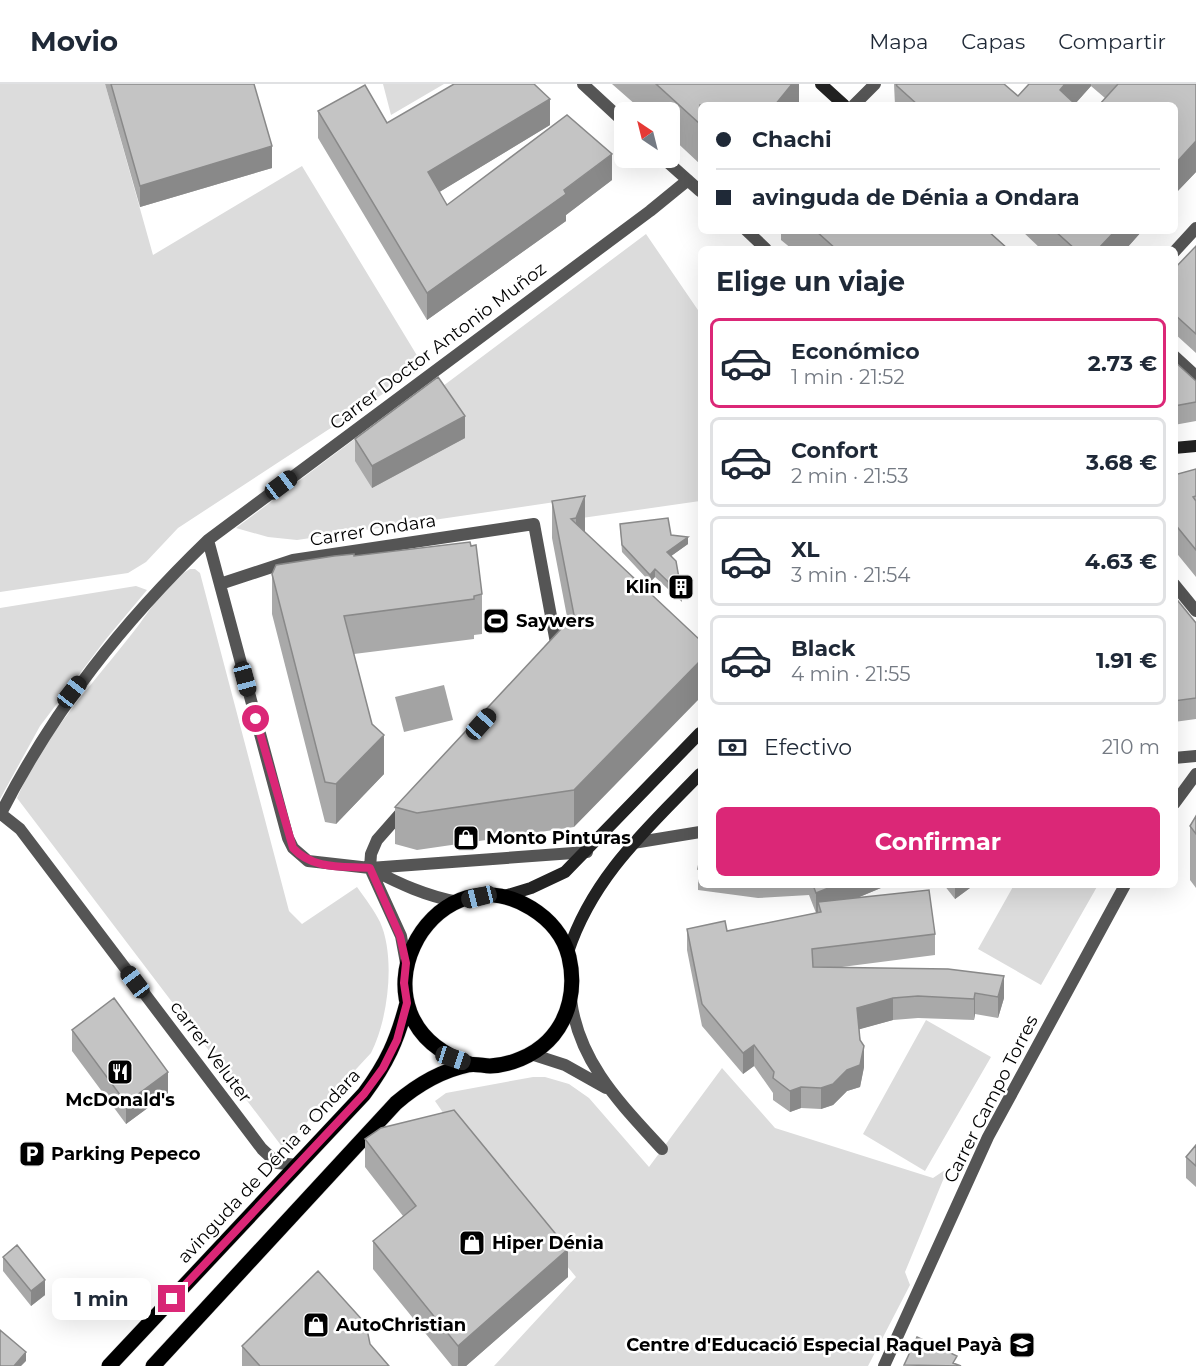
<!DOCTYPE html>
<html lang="es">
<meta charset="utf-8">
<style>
:root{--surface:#fff;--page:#f2f2f3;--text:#1f2937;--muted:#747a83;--line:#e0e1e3;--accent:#db2777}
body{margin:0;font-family:Montserrat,sans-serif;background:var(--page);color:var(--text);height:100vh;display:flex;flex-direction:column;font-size:22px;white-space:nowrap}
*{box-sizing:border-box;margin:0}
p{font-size:20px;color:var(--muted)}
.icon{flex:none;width:33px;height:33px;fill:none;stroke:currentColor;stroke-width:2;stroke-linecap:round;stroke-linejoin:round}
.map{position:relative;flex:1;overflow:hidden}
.panel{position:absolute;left:698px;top:162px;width:480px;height:642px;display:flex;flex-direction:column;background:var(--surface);border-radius:9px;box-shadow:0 6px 24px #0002}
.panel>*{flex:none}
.guide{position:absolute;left:698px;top:18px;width:480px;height:132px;border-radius:9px;box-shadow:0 6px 24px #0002;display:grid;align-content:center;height:132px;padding:0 18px;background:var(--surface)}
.needle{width:39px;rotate:325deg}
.buttons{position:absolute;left:614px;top:18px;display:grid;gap:12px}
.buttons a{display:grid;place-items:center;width:66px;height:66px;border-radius:9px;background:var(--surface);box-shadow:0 6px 24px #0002;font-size:30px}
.end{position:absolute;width:27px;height:27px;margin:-14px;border:8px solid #db2777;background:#fff;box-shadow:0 0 0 3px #fff}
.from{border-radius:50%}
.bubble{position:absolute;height:42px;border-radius:9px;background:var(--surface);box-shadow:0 6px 24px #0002;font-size:20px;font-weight:700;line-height:42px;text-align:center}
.car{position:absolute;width:18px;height:36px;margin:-18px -9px;border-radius:8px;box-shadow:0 0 4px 2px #0007;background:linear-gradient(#222 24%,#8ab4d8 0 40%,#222 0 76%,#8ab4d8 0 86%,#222 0)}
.guide b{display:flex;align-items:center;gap:21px;height:57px;font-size:22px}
.guide b+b{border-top:2px solid var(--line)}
.guide i{width:15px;height:15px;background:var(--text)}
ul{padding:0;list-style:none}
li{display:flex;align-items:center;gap:18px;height:90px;margin:0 12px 9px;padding:0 6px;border:3px solid var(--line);border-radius:9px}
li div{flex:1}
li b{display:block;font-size:22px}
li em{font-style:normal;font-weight:700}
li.current{border-color:var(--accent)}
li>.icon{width:54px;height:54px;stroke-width:1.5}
h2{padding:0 18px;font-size:27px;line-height:72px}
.pay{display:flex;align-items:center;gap:15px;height:66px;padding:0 18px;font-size:22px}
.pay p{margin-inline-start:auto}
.action{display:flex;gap:12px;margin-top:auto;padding:12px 18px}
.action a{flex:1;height:69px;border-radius:9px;background:var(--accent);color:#fff;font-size:24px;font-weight:700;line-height:69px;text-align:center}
header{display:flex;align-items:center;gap:36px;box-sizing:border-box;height:84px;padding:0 30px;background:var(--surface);border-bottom:2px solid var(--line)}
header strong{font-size:28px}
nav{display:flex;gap:33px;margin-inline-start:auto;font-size:21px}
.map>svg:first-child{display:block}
</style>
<header>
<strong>Movio</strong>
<nav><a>Mapa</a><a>Capas</a><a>Compartir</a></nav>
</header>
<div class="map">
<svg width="1196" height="1282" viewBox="0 0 1196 1282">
<rect width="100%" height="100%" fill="#fff"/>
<path fill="#dcdcdc" d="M0,0h105l48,171 149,-89 122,201 -246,161 -32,34 -18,11 -128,19z
M383,0h61l-53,31z
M646,150l54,79v188l-118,17 -27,-16 -258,38 -29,-3 -32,-9 196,-147 7,8z
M190,485h5l5,4 89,338 13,13 55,-37c8,11 17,23 23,35 16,35 8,98 -9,131l-88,95 -266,-350c28,-65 78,-116 121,-172 15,-20 29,-44 52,-57z
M136,502l11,4 -41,49 -66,87 -40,73v-191z
M1014,801h84l-57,100 -63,-36z
M926,936l65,37 -66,114 -62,-37z
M722,984l53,60 158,50 15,-10 -43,104 5,13 -42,81h-374l82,-89 -119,-144 -22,-32 11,-8 87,-16h12l24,7 20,14 60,69z"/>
<path fill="#a3a3a3" d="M444,601l9,35 -49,12 -9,-35z"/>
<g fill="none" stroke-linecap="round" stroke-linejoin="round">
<g stroke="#dbdbdb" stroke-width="16">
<path id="primary" d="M109,1282l255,-272c23,-31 33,-53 43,-91
M153,1282l243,-263c21,-18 44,-32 72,-38 7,-2 15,1 22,1 20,-1 43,-10 58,-25 22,-22 28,-54 21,-84 -5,-21 -20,-38 -38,-49 -101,-62 -192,112 -61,156"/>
</g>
<path stroke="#555" stroke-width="12" d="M583,0l41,38
M854,21l21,-21
M663,74l37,33
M747,147l19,18
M1174,168l22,-24
M1174,272l22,20
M208,456l80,298 5,10 15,13 62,7 217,-16
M220,500l73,-24 241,-36 22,119 -7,7
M1174,500l22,27
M1174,674l22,-2
M1174,720l22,-30
M1,730l19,15 242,320 15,14 21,2
M0,731c54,-106 122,-192 208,-275l442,-329 38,-31
M633,759l67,-11
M371,785c29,15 55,27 87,33
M406,879l-5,-27 -31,-68 1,-14 6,-14 29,-33
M571,916c8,63 50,104 91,149
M531,970l34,11 41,23
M884,1282l104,-229 137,-252"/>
<path stroke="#222" stroke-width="12" d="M821,0l23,21
M1174,364l22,-2
M501,813l30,-9 34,-16 135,-139
M568,868c25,-76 79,-123 132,-178"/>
<use href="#primary" stroke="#000" stroke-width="15"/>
</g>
<path fill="#a9a9a9" d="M105,0h149l18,84 -132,39z
M612,0h187v21h-99v59l-31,-29v-23h-25z
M894,0h110l14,12 11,-12h167v88l-22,23v-90l-69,-7 -14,-12 -16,18 1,1h-181z
M318,27l69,12 163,2 -111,67 8,13 165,-25 -46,35v6l-139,99 -109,-182z
M781,147h207l20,18h-216l-11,-9z
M1022,147h120l-16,18h-85z
M1196,162v107l-22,-20v-64z
M1174,277l22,20v40l-22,4z
M465,354l-93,50 -17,-27v-22z
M1196,385v108l-22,-27v-75z
M585,412l-11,331 -157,23 -22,-6v-37l173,-185 -16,-84v-37z
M620,440l51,11 17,9 -17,12 11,39v7l-27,-25 -5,5 -28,-30z
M354,472l128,38v40l-8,1v4l-120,15 30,120 -48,50 -11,-2 -53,-208v-40z
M1174,512l22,27v96l-22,3z
M1196,732v72l-6,-8v-54z
M700,774v27h188l-31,13 78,36v21l-101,13 170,30 -6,20 -23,-4 -1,6 -56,-2 -25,2 -34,9 5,38 -4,20 -13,4 -14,14 -12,4 -20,-1 -11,4 -17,-12v-7l-19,-27 -11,8 -41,-48 -15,-76v-21l40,2 89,-18 -7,-18 -51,3 -60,-8v-21z
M944,801h30l-19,14z
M72,946l96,63 -42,31 -54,-73z
M365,1055l203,138 -102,89h-14l-79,-97v-28l30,-25 -38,-49z
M1196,1061v42l-10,-9v-21z
M3,1173l42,38 -14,11 -28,-35z
M370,1260l19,22h-147v-20z"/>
<path fill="#898989" d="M792,0h7v21h-24z
M1065,0h26v2l-17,19 -14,-15z
M550,15v26l-122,74v-27z
M1196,57v31l-22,23v-30z
M272,62v22l-132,39v-21z
M612,70v26l-46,35v6l-139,99v-27z
M1115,147h27l-16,18h-28z
M465,332v22l-93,50v-22z
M585,412v37l-9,22v-37z
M688,453v7l-21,15v-7z
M655,485v8l-5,5v-7z
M700,577v37l-126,129v-37z
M384,651v39l-48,50v-40z
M836,801h52l-67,28 -3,-11v11l-2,1v-21z
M955,801h19l-19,14z
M1004,892v22l-6,20v-21z
M975,909v21l-1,6v-21z
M893,914v22l-36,10v-22z
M754,961v21l-11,8v-21z
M864,962v21l-4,20 -13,4 -14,14 -12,4v-21l26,-18z
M168,988v21l-42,31v-21z
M801,1003v21l-11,4v-21z
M568,1165v28l-102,89h-8v-20z
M45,1196v15l-14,11v-15z
M26,1268v9l-5,5h-7z"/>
<path fill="#c4c4c4" stroke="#898989" stroke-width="1.5" d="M111,0h143l18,62 -132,40z
M454,0h80l16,15 -122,73 19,33 120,-90 45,39 -48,36 2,4 -139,99 -109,-182 47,-26 22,38z
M656,0h136l-17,21h-75v19z
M896,0h108l14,12 11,-12h36l-5,6 16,15h-158l-21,-19z
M1118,0h78v57l-22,24v-60h-75z
M816,147h172l20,18h-172z
M1055,147h60l-17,18h-23z
M1196,162v88l-22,-20v-45z
M1174,277l22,20v21l-22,4z
M438,293l27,39 -93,50 -17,-27z
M1196,385v27l-3,1 3,4v49l-22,-27v-48z
M585,412l-9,22 -5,1 129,121v21l-126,129 -157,23 -22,-6 179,-192 -22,-114z
M668,434l3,17 17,2 -21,15 9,9 6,34 -27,-26 -5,6 -28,-30 -2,-21z
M470,458l1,4 5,-1 6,49 -8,2v3l-130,17 28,108 12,11 -48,49 -11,-2 -53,-208 4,-9 58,-9 20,-2v2z
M1174,512l22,27v75l-22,3z
M1196,732v18l-6,-8z
M700,774v11h-2z
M813,801h23l-20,8z
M929,806l6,44 -123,15 1,18 135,2 56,7 -6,21 -23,-4 -1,6 -56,-3 -25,2 -36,10 3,32 4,6 -4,19 -13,5 -14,14 -12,4 -20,-1 -11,4 -17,-13 1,-6 -20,-27 -11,8 -41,-49 -15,-75 38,-8 2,10 94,-19 -3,-10z
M114,914l54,74 -42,31 -54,-73z
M454,1026l114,139 -110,97 -85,-105 43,-35 -51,-67 16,-11z
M1196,1061v21l-10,-9z
M17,1161l28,35 -14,11 -28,-34z
M318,1187l48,53 4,20 19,22h-129l-18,-20z
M0,1246l26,22 -12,14h-14z
M917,1253l40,19 -4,7 8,3 -57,-1z"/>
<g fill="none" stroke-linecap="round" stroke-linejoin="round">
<path stroke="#db2777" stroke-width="8" d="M172,1215l192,-205 19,-26 14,-28 10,-37 -3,-20 2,-20 -6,-27 -30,-68c-27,-2 -57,2 -77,-20l-37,-129"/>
</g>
<defs>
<g id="building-square" transform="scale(1.35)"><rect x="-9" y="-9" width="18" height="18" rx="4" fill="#000" stroke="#fff"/><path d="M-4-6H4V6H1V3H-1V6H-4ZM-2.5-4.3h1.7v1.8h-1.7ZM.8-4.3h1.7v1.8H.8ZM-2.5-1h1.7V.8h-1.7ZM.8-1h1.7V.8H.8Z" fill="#fff"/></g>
<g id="stadium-square" transform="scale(1.35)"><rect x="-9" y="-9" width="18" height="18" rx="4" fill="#000" stroke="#fff"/><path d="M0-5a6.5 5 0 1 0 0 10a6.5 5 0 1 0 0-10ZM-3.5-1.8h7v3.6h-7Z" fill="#fff"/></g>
<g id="shop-square" transform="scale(1.35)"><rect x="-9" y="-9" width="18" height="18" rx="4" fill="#000" stroke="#fff"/><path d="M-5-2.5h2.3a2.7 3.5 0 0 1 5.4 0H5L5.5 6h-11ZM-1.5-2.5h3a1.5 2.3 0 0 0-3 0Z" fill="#fff"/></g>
<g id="restaurant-square" transform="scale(1.35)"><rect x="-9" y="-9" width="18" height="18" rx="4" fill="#000" stroke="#fff"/><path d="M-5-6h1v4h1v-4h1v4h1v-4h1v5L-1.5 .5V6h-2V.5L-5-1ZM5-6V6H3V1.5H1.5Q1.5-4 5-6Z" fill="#fff"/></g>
<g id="parking-square" transform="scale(1.35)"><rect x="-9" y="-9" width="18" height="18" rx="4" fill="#000" stroke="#fff"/><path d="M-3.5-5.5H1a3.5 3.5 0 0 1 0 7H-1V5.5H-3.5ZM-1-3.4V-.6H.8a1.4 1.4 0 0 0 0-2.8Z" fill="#fff"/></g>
<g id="school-square" transform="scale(1.35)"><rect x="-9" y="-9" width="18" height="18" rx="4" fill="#000" stroke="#fff"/><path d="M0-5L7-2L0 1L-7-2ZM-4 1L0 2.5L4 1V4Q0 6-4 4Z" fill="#fff"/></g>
</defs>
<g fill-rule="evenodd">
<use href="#building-square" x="681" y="503"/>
<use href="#stadium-square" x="496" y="537"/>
<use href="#shop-square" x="466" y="754"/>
<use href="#restaurant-square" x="120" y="988"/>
<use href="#parking-square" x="32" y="1070"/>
<use href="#shop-square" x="472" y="1159"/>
<use href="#shop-square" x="316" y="1241"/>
<use href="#school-square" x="1022" y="1261"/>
</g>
<g text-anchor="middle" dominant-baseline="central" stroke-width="5" stroke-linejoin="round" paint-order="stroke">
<g font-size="18" fill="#000" stroke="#fff">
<text transform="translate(438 262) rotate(-37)">Carrer Doctor Antonio Muñoz</text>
<text transform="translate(373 446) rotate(-9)">Carrer Ondara</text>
<text transform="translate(211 968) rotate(53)">carrer Veluter</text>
<text transform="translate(991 1015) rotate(-63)">Carrer Campo Torres</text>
<text transform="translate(269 1082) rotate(-47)">avinguda de Dénia a Ondara</text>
</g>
<g font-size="18" font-weight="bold" fill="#000" stroke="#fff" text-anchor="start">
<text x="662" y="503" text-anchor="end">Klin</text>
<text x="516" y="537">Saywers</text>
<text x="486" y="754">Monto Pinturas</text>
<text x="120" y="1016" text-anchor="middle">McDonald's</text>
<text x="51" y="1070">Parking Pepeco</text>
<text x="492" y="1159">Hiper Dénia</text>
<text x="336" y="1241">AutoChristian</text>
<text x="1002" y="1261" text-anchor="end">Centre d'Educació Especial Raquel Payà</text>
</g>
</g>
</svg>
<div class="buttons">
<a><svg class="needle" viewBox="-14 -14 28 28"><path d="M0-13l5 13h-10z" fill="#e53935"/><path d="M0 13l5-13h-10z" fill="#747a83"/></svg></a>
</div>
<i class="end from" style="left:256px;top:635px"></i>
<i class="end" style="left:172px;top:1215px"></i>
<div class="bubble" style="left:52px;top:1194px;width:99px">1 min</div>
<i class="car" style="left:281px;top:401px;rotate:53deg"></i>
<i class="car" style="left:245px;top:595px;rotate:165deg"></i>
<i class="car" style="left:72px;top:608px;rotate:38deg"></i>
<i class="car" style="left:481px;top:640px;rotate:42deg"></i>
<i class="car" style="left:479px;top:813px;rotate:256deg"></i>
<i class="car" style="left:135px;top:898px;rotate:323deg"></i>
<i class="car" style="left:453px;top:974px;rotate:108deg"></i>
<div class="guide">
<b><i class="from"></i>Chachi</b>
<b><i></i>avinguda de Dénia a Ondara</b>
</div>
<section class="panel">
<h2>Elige un viaje</h2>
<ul>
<li class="current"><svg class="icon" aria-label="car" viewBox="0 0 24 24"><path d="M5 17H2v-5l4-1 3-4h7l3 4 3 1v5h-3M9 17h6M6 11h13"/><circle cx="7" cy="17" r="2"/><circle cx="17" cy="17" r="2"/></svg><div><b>Económico</b><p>1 min · 21:52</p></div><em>2.73 €</em></li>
<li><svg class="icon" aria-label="car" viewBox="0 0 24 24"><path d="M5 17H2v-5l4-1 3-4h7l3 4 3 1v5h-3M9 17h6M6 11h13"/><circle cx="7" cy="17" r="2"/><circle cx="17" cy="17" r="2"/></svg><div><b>Confort</b><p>2 min · 21:53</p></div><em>3.68 €</em></li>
<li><svg class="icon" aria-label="car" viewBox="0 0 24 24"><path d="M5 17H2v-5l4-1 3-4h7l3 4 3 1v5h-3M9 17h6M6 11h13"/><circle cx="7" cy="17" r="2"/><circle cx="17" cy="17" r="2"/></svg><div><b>XL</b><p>3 min · 21:54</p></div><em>4.63 €</em></li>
<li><svg class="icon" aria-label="car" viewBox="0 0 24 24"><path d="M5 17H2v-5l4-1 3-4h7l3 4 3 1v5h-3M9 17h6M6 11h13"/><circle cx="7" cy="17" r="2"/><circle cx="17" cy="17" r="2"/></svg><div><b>Black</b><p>4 min · 21:55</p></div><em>1.91 €</em></li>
</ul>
<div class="pay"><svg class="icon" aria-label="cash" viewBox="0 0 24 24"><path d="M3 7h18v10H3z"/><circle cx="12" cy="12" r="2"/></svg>Efectivo<p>210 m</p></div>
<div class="action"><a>Confirmar</a></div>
</section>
</div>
